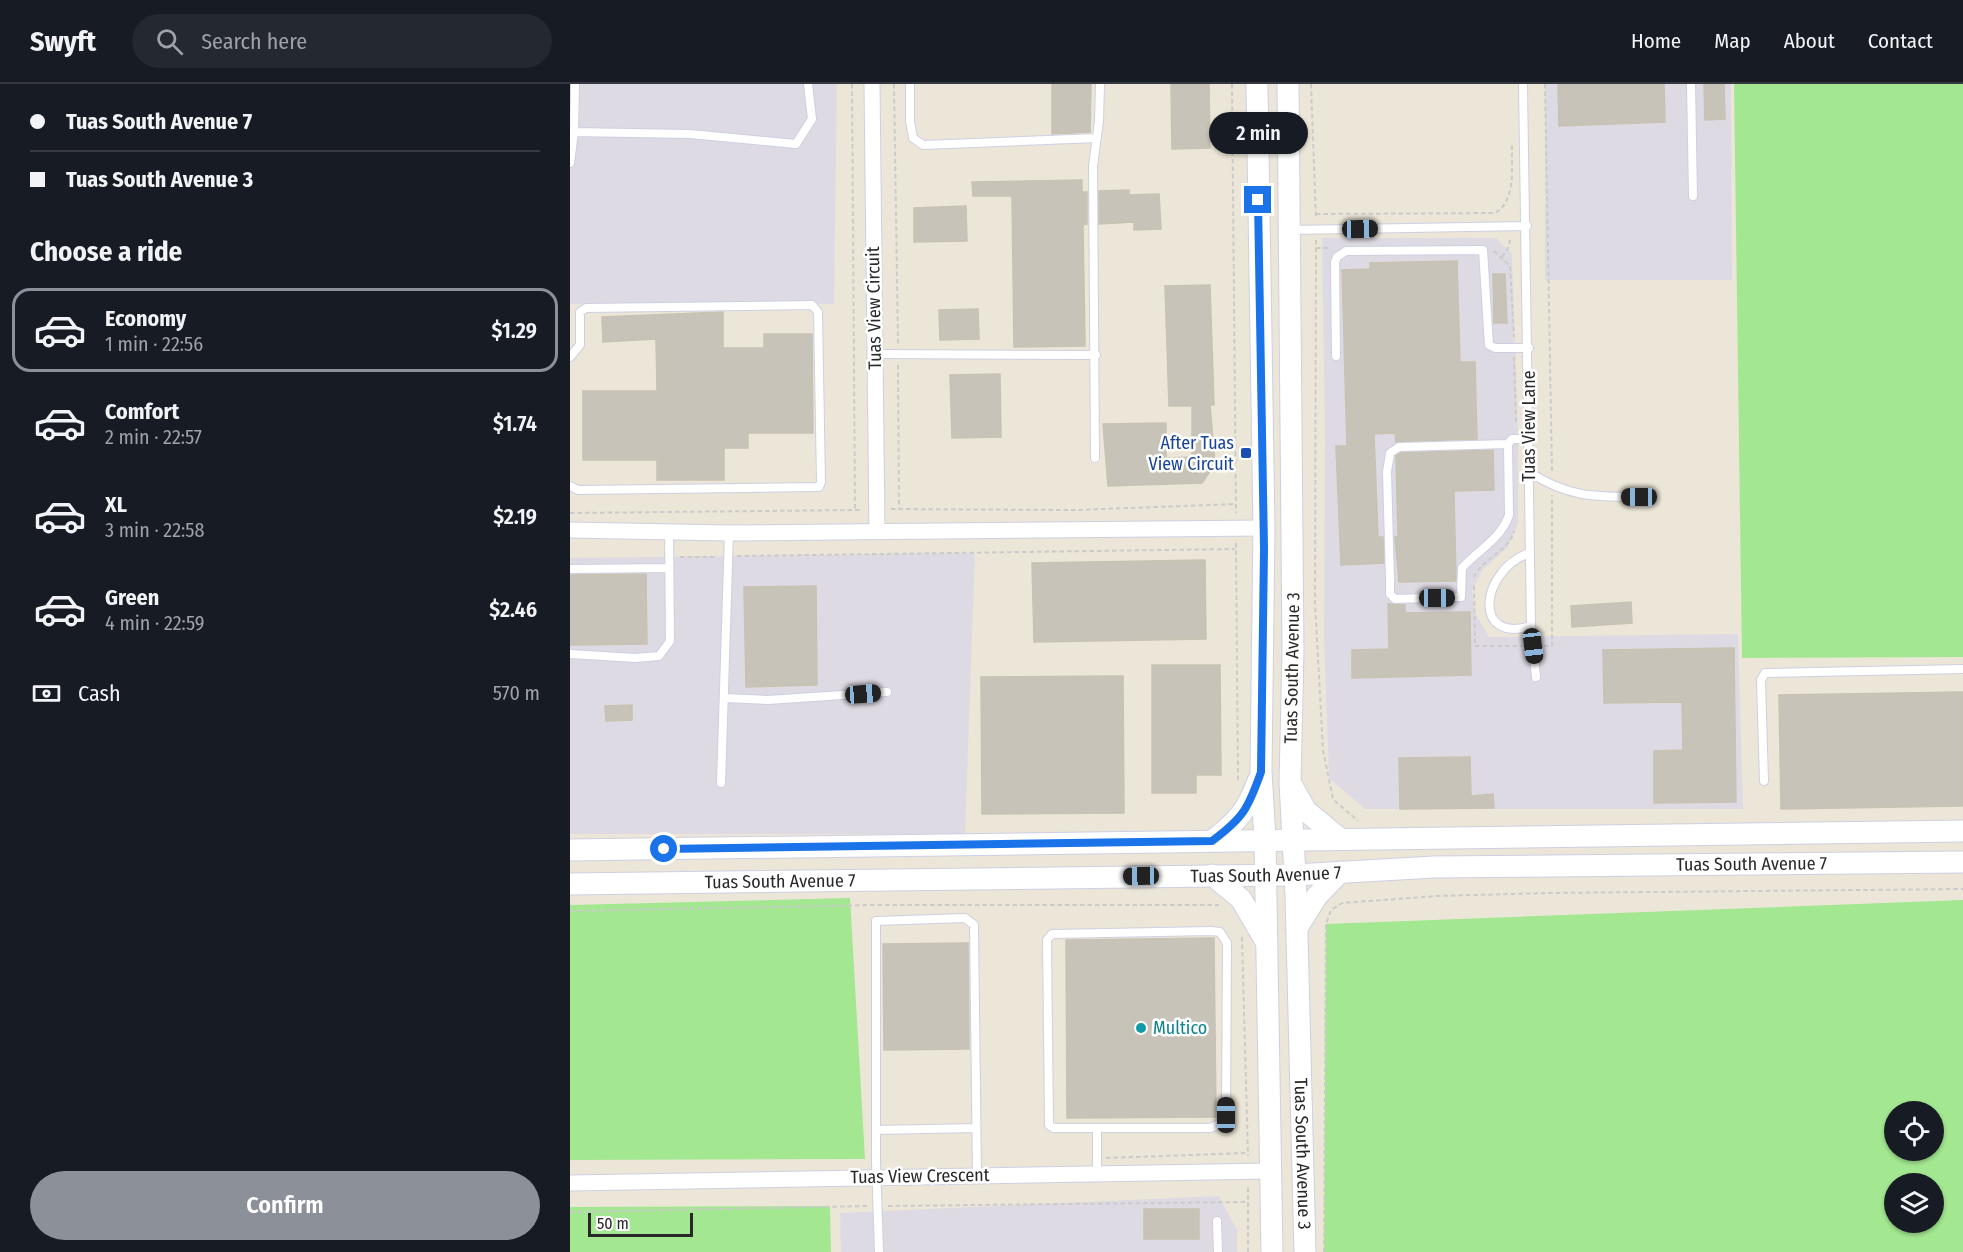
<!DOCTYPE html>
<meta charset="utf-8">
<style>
:root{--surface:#171b24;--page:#242831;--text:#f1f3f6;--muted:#9ea1a6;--line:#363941;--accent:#8c9099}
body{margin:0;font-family:"Fira Sans Condensed",sans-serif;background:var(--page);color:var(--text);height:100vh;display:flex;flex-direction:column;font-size:22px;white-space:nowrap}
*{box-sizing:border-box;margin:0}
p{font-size:20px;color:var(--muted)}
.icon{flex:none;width:33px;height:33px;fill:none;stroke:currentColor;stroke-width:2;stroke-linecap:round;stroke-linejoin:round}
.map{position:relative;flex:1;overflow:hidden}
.details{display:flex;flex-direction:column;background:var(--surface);width:570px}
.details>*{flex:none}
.banner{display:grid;align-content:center;height:132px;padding:0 30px;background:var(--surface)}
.buttons{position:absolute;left:1314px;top:1017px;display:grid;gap:12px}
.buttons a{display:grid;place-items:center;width:60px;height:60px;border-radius:50%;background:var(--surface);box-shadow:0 2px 4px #0004;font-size:30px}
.scale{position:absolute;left:18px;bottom:15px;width:105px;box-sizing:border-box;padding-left:6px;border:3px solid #282828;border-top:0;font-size:16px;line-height:21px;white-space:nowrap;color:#282828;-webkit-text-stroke:4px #fff;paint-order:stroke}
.end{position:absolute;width:27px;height:27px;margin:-14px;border:8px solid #1a73e8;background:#fff;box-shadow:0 0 0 3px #fff}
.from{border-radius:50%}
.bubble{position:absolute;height:42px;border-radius:21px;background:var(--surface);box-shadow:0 2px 4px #0004;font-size:20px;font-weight:600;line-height:42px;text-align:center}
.car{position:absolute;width:18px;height:36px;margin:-18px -9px;border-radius:8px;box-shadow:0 0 4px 2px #0007;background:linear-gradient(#222 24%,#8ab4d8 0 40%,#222 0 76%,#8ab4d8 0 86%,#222 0)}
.banner b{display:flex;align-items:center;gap:21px;height:57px;font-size:22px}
.banner b+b{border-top:2px solid var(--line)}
.banner i{width:15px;height:15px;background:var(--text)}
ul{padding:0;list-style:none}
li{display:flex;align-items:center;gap:18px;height:84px;margin:0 12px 9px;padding:0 18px;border:3px solid transparent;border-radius:18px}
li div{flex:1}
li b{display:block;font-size:22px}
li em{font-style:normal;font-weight:600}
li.selected{border-color:var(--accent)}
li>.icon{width:54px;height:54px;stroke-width:1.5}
h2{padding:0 30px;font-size:27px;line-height:72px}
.pay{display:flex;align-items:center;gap:15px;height:66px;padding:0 30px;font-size:22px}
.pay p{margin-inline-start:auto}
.cta{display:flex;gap:12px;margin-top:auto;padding:12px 30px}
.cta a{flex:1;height:69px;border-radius:36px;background:var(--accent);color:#fff;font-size:24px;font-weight:600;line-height:69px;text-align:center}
header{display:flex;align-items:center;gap:36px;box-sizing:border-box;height:84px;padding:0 30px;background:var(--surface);border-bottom:2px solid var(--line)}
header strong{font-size:28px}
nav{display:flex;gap:33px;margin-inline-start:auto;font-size:21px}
.search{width:420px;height:54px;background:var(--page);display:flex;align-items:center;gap:15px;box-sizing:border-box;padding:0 21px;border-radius:33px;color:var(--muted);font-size:22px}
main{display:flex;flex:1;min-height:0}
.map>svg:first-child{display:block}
</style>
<header>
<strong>Swyft</strong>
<div class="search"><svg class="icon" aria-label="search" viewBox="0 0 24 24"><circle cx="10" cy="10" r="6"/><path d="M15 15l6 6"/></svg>Search here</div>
<nav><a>Home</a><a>Map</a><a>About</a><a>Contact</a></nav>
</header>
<main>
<section class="details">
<div class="banner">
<b><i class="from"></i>Tuas South Avenue 7</b>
<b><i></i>Tuas South Avenue 3</b>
</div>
<h2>Choose a ride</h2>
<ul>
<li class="selected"><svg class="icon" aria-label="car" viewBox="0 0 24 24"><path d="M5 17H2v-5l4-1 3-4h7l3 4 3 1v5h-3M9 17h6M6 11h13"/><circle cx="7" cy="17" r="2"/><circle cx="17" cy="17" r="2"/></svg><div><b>Economy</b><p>1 min · 22:56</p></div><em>$1.29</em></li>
<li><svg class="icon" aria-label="car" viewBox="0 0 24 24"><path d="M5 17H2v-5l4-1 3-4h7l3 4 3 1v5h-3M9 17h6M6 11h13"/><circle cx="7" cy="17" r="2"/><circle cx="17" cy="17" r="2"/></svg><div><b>Comfort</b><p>2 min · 22:57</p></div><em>$1.74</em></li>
<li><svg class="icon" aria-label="car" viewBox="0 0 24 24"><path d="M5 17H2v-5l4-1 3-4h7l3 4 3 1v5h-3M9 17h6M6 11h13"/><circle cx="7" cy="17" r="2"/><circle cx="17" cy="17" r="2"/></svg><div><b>XL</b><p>3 min · 22:58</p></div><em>$2.19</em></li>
<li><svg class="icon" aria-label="car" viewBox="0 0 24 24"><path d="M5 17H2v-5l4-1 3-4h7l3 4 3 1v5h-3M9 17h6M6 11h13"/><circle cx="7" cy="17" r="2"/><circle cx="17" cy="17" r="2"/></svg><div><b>Green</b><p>4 min · 22:59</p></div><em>$2.46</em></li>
</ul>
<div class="pay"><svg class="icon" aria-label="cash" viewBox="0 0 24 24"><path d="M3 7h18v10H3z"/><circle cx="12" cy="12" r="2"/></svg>Cash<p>570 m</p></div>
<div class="cta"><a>Confirm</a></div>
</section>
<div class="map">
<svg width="1393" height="1168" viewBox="0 0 1393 1168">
<rect width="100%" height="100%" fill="#ece6d8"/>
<path fill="#dedae3" d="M0,0h267l-3,220h-264z
M975,0h186l1,196h-187z
M752,154h174l16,16 6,179v91l-11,24 -25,22 -10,21 3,22 14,24 249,-3 5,175h-378l-36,-31 -5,-139 1,-201z
M405,469l-10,281h-395v-276z
M649,1112l18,34v22h-396l-1,-39z"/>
<path fill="#a3e790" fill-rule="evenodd" d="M1164,0h229v573l-221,1z
M280,814l15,261 -295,1v-255z
M1393,816v352h-639l2,-328zM1324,1028h40v38h-40zM1324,1100h40v38h-40z
M260,1122l1,46h-261v-45z"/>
<path fill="#c7c3b8" stroke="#c7c2b2" stroke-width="1.5" d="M482,0h39l-1,48 -38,2z
M601,0h38l1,64 -38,1z
M988,0h106l1,38 -106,4z
M1134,0h20l1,35 -20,1z
M512,96v12h5v32l-4,1 2,121 -71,1 -2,-151h-39l-1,-14z
M559,106v5l30,-1 2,35 -27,1v-8l-35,2v-33z
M396,122l1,35 -53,1v-34z
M887,177l3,101h15l2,77 -81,3 -1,-9 -21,1 4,103h5l1,26 -43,2 -5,-119h11l-5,-176 28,-1v-6z
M923,190h12l2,49h-13z
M640,201l4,120h-4l5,59 -13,19 -94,3 -5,-62 63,-1v35l26,-1v-51h-23l-4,-120z
M408,225l1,30 -39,1 -1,-30z
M153,228v36h41v-14h48l1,99h-65v15h-24v32h-67v-20h-74v-69h74l-1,-52 -53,3 -1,-25z
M430,290l1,63 -49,1 -2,-63z
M923,366l1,40 -40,1 2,90 -57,1 -4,-45h3l-2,-81 5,-3z
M635,476l1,79 -172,3 -2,-79z
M76,490l1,70 -77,1v-70z
M246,502l1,99 -71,2 -2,-100z
M1061,518l1,21 -60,4 -1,-21z
M818,520l17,1v8l65,-1 1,63 -119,3v-28l37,-1z
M1164,564l2,154 -82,1v-52l29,-1 -1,-48 -78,1 -1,-53z
M582,581h68l1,110h-25v18h-44z
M553,592l1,137 -142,1 -1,-137z
M1393,608v114l-182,3 -2,-114z
M62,621v15l-26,1 -1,-15z
M900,673l1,39 22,-2 1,14 -94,1 -1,-51z
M644,854l2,179 -149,1 -1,-178z
M398,859l1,106 -85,1 -1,-106z
M574,1125h55v30h-55z"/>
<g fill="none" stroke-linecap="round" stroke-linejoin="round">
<g stroke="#cecfe3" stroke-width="10">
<path id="lane" d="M340,0v37l3,17 10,7 174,-7
M953,0l8,542 5,51
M1121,0l2,112
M4,48l116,2 106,10 16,-25 -4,-35
M0,79l4,-31 1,-48
M721,146l236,-4
M305,270l221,1
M766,272l-1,-94 2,-5 9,-6 137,-1 6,95 6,3h34
M0,273l10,-12v-33l6,-4 226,-3 6,7 3,170 -2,5 -241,3 -8,-4
M938,360l-109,3 -9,6 -3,19 3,108v14l5,5 66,-2 1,-29c16,-18 39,-29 47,-53l-1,-71 4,-5h17
M525,374l-2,-292 6,-45 1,-37
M959,388c39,25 64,25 110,25
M959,469c-49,18 -57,91 2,73
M0,485l99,-1
M0,570l65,4 24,-2 11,-15 -1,-109
M154,614l44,2 119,-8
M1194,697l-3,-101 4,-7 198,-4
M151,699l8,-250
M642,847l8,1 7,11 -1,172 -4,8 -12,5h-156l-5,-3 -2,-185 5,-6z
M306,1046l100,-2
M527,1089v-45
M647,1137l1,31
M309,1168l-3,-90v-241l89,-3 9,7 3,251"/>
</g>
<g stroke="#cecfe3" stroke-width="17">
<path id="street" d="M302,0l5,448
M0,446l159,3 535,-5
M0,1099l700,-12"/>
</g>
<g stroke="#cecfe3" stroke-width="23">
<g id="secondary">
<path d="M687,0l7,444 -3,244 4,67 7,413"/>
<path id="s1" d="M718,0l5,568 -3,131 6,112 9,357"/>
<path d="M722,702l14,25 33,27"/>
<path d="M642,757c25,-19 35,-30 46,-60"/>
<path d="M0,766l1393,-19"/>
<path d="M642,791l29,24 24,41"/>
<path id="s2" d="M0,800l725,-9 139,-8 529,-5"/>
<path d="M727,844l20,-32 23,-24"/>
</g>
</g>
<path stroke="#cbcbcb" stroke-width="2" stroke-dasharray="4.5 3" stroke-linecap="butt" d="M282,0l3,426
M324,0l4,260
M662,0l4,429
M741,0l5,135
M975,0l7,387
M746,130l179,-1c22,-13 16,-46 17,-69
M746,156l-1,363 8,147 10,49 25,22
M746,164h15
M924,167l16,15 4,71
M932,173l7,-10 1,-9
M944,273l2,67
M328,281l1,144
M321,425l185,1 160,-6
M0,429l291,-3
M666,459l2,240
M167,472l498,-7
M110,473h37
M904,493c7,-18 35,-25 40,-46
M904,502l1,60h48
M974,562h8v-151
M0,827l302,-6h347
M672,853l6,219
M536,1074l141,-5
M318,1122l360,-4
M0,1128l297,-6
M678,1168v-66
M754,1168l2,-328 5,-14 11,-7 95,-7 112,-3 414,-4"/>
<use href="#lane" stroke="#fff" stroke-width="8"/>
<use href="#street" stroke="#fff" stroke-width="15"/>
<use href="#secondary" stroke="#fff" stroke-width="21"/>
</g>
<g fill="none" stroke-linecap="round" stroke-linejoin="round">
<path stroke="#1a73e8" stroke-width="8" d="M94,765l548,-8c31,-23 36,-32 49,-69l3,-223 -6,-349"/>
</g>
<rect fill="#1a4fb4" stroke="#fff" stroke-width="2" x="670" y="363" width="12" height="12" rx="3"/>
<circle fill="#0f9aa8" stroke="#fff" stroke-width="2" cx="571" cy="944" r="6"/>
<g text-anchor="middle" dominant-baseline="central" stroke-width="5" stroke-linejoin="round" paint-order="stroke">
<g font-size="18" fill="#282828" stroke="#fff">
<text transform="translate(304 224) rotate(-91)">Tuas View Circuit</text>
<text transform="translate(959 342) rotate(-90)">Tuas View Lane</text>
<text transform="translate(722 584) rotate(-89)">Tuas South Avenue 3</text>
<text stroke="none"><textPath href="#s2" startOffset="1182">Tuas South Avenue 7</textPath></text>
<text stroke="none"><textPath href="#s2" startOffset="696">Tuas South Avenue 7</textPath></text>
<text stroke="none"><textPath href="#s2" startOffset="210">Tuas South Avenue 7</textPath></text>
<text stroke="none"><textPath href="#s1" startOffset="1070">Tuas South Avenue 3</textPath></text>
<text transform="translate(350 1092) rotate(-1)">Tuas View Crescent</text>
</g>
<g font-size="18" fill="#164399" stroke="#fff" text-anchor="end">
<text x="664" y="359">After Tuas<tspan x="664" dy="21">View Circuit</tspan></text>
</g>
<g font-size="18" fill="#0d838f" stroke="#fff" text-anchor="start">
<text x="583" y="944">Multico</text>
</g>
</g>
</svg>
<div class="buttons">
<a><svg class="icon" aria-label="locate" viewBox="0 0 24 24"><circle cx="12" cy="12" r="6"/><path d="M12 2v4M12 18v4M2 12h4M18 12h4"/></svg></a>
<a><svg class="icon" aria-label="layers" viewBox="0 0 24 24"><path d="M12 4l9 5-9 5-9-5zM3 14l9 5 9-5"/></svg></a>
</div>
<div class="scale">50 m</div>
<i class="end from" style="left:94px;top:765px"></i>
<i class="end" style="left:688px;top:116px"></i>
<div class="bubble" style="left:639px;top:28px;width:99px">2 min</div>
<i class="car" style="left:790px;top:145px;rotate:89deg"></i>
<i class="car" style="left:1069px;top:413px;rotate:270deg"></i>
<i class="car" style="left:867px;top:514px;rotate:90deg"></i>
<i class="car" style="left:963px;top:562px;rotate:173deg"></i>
<i class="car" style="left:293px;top:610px;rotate:86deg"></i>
<i class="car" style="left:571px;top:792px;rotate:269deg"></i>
<i class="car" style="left:656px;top:1031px;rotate:0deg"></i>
</div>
</main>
